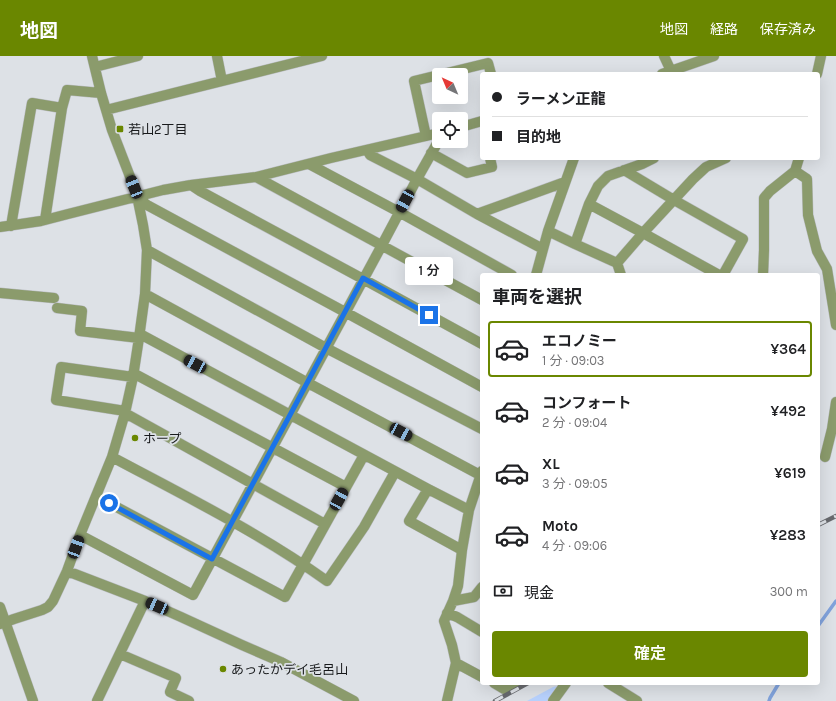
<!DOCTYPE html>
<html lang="ja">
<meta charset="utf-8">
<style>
:root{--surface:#fff;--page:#f2f2f2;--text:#202124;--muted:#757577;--line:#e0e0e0;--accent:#6a8700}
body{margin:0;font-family:Karla,"Noto Sans JP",sans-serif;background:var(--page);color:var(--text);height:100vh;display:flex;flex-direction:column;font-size:15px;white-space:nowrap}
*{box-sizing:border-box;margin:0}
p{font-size:13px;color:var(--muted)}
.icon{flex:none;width:22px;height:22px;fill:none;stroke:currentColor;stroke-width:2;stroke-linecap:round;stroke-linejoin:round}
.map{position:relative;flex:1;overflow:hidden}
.panel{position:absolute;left:480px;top:217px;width:340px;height:412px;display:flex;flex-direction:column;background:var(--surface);border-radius:4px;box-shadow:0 4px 16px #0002}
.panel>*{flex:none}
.hud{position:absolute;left:480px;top:16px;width:340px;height:88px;border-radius:4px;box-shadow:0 4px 16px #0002;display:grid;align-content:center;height:88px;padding:0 12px;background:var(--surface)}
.needle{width:26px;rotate:316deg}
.controls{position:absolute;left:432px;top:12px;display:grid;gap:8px}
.controls a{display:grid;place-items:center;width:36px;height:36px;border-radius:4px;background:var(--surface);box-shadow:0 4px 16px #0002;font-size:20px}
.end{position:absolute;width:18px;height:18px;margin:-9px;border:5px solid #1a73e8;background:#fff;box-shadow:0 0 0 2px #fff}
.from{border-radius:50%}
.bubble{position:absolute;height:28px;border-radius:4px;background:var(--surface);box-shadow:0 4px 16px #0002;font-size:13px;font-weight:600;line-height:28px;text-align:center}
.car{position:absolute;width:12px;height:24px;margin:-12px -6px;border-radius:5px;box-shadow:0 0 3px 1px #0007;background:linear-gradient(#222 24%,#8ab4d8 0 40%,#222 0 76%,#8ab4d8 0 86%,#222 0)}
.hud b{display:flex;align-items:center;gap:14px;height:38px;font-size:15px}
.hud b+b{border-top:1px solid var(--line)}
.hud i{width:10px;height:10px;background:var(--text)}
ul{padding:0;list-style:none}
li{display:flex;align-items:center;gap:12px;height:56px;margin:0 8px 6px;padding:0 4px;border:2px solid transparent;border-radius:4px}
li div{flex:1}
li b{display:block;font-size:15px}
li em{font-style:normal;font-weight:600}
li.on{border-color:var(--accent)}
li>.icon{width:36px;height:36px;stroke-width:1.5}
h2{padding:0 12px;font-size:18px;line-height:48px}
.pay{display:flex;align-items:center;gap:10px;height:44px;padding:0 12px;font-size:15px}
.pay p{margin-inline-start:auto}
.cta{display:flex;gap:8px;margin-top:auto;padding:8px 12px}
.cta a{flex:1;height:46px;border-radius:4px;background:var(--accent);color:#fff;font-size:16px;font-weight:600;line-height:46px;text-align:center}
header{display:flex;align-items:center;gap:24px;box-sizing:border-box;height:56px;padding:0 20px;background:var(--accent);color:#fff}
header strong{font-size:19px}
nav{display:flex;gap:22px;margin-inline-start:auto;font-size:14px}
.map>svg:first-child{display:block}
</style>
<header>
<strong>地図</strong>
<nav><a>地図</a><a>経路</a><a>保存済み</a></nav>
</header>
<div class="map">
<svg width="836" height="645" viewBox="0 0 836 645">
<rect width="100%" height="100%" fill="#dde1e6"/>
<path fill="#b8d2fe" d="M557,630l-10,15h-20l26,-14z"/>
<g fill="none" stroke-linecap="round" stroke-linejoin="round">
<path stroke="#80a2db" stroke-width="3.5" d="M818,570l18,-25
M769,645l1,-3 9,-15"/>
<g stroke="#babdc2" stroke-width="11">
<path id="minor" d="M217,0l5,25
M664,0l7,15
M95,11l43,-11
M662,18l52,-18
M817,18l4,-18
M62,52l5,-18 34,3
M106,54l216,-54
M461,71l21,-6
M426,80l-12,-55 74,-18 3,11
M367,94l3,5 47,24 60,35 66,35
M431,97l36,20 25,-6 -2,-9
M309,108l90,48 113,63
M624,114l50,30 69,39 -20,36
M795,115l12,8 1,36 9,36 10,18 9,56
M256,121l226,123
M191,129l9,6 163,88 119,65
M137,140l10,9 198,107 137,75
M589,148l54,29 76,42
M477,158l88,-32
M11,170l21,-123 30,5 -17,112
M0,171l41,-6 27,-7 95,-24 28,-5 65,-8 75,-19 108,-25
M548,175l27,13 42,19 4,12
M575,188l14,-40 9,-18 10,-10 34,-12 12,-6
M147,194l179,98 156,81
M617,207l26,-30 50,-54 13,-12 20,-9
M536,219l12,-44 26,-73
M763,219l1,-25v-52l6,-7 25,-20 4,-13
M0,237l54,5
M145,238l163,89 172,92
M57,252l25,3 -2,20 59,7
M140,278l288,155 41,21
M133,317l213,114
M125,355l-69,-11 5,-33 72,10
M125,357l200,111
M112,401c73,39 148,76 215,124l37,-54 31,-55
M825,401l7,-28 4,-27
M482,415l-13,39 -7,40 -4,36 -5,15 -9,20 8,24 4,18 26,14
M428,433l-19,32 53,29
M96,440l189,101 79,-142
M80,479l113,60 189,-350 35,-66 22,-39
M67,515l78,30 36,16 61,28 39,17 73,39
M453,545l21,-4 8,-10
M447,557l10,4 25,15
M0,568l14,-5 28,-9 6,-3 5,-6 14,-30 13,-36 32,-78 13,-44 8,-36 6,-39 6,-44 2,-44 -4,-25 -6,-29 -3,-9 -22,-57 -11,-37 -9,-37
M120,598l56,24 -6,14 19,9
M494,627l10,6 11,-6
M608,627l29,18
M97,645l48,-100
M447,645l9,-38
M553,645l13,-18"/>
</g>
<g stroke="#babdc2" stroke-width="11">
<path id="tertiary" d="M0,551l33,94"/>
</g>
<use href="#minor" stroke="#8b9b6c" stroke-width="10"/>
<use href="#tertiary" stroke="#8b9b6c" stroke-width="10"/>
<g stroke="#67696d" stroke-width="4.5">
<path id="rail" d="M818,469l18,-9
M495,645l33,-18"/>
</g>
<use href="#rail" stroke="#dde1e6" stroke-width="3" stroke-dasharray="9" stroke-linecap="butt"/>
</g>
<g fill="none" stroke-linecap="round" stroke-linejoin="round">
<path stroke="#1a73e8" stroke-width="5" d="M109,447l103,56 78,-144 73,-137 66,37"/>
</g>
<g fill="#6a8700" stroke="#dde1e6" stroke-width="1.5">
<rect x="116" y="69" width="8" height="8" rx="2"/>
<circle cx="135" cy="382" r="4"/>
<circle cx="223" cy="613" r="4"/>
</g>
<g text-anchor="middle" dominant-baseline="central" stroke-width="3.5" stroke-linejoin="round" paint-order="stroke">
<g font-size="13" fill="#181a1c" stroke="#dde1e6" text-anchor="start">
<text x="128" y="73">若山2丁目</text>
<text x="143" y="382">ホープ</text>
<text x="231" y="613">あったかデイ毛呂山</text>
</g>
</g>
</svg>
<div class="controls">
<a><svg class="needle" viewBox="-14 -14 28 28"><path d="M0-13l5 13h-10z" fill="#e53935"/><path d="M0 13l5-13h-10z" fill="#757577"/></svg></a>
<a><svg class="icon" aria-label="locate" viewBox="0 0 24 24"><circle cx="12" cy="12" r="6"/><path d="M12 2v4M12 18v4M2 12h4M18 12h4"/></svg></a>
</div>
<i class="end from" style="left:109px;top:447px"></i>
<i class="end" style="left:429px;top:259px"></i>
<div class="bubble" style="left:405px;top:201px;width:48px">1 分</div>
<i class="car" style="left:134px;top:131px;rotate:338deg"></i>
<i class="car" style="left:405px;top:145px;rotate:208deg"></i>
<i class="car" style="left:195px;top:308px;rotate:298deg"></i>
<i class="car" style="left:401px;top:376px;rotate:118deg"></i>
<i class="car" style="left:339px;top:443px;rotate:29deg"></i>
<i class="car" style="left:76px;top:491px;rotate:20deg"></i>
<i class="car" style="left:157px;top:550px;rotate:294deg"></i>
<div class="hud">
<b><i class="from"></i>ラーメン正龍</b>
<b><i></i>目的地</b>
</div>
<section class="panel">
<h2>車両を選択</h2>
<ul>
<li class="on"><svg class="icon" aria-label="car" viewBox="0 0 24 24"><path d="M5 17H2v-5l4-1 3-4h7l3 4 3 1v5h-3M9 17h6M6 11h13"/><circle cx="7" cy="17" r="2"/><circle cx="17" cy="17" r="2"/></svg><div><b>エコノミー</b><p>1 分 · 09:03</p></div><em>¥364</em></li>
<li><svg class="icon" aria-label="car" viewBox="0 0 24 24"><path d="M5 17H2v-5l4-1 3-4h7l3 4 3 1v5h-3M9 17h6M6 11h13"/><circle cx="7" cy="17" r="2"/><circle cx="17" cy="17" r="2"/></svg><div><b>コンフォート</b><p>2 分 · 09:04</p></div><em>¥492</em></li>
<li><svg class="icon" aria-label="car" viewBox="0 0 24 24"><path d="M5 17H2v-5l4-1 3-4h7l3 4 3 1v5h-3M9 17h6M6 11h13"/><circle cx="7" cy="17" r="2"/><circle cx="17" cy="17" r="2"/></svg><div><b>XL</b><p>3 分 · 09:05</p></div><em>¥619</em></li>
<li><svg class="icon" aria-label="car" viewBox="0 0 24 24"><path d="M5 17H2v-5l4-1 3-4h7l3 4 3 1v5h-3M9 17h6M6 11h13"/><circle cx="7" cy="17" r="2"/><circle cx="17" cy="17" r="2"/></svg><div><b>Moto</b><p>4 分 · 09:06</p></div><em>¥283</em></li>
</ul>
<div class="pay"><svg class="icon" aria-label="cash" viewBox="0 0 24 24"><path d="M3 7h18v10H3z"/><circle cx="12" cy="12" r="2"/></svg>現金<p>300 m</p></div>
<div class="cta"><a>確定</a></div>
</section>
</div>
